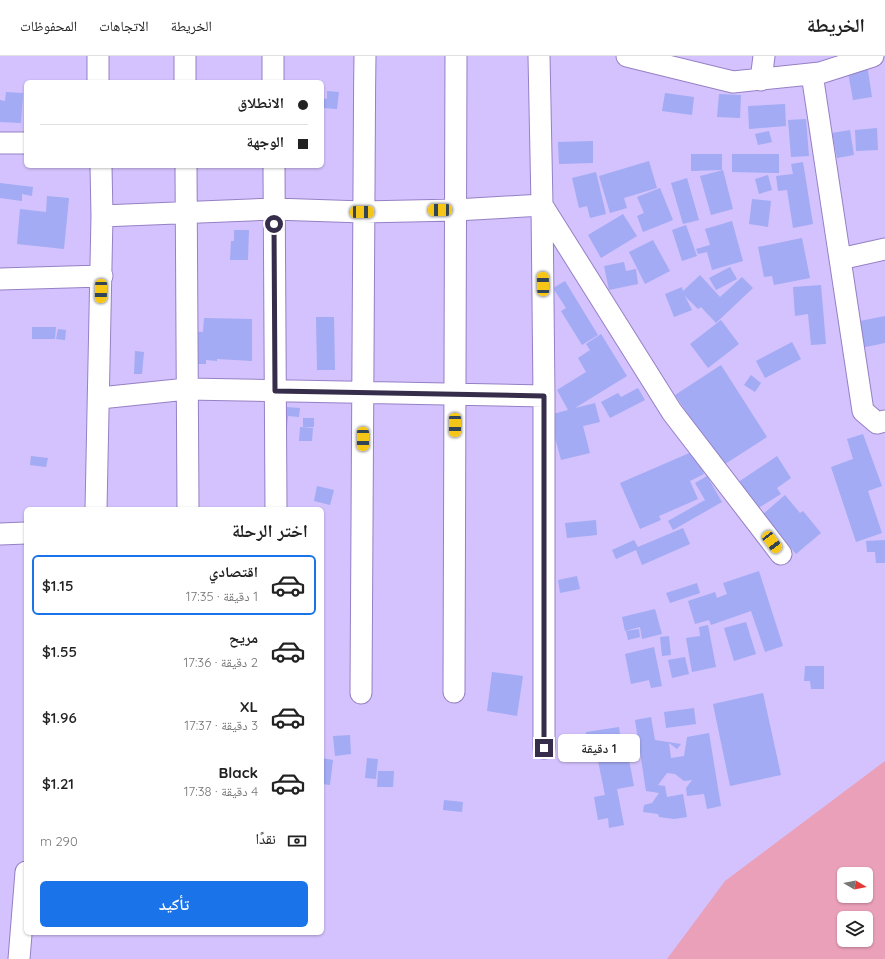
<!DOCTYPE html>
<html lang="ar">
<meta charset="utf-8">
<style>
:root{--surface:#fff;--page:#f6f6f6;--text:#222;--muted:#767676;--line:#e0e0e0;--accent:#1a73e8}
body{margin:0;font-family:Quicksand,"Noto Naskh Arabic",sans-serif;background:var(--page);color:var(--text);direction:rtl;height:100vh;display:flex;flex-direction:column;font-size:15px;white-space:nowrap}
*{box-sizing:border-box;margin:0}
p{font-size:13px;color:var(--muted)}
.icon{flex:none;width:22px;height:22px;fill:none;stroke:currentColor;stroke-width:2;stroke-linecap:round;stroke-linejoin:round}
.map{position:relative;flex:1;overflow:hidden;direction:ltr}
.side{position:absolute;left:24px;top:451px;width:300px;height:428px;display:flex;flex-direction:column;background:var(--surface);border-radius:6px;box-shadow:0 1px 3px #0004;direction:rtl}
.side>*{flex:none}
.banner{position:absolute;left:24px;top:24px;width:300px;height:88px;border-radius:6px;box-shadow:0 1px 3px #0004;direction:rtl;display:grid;align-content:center;height:88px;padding:0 16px;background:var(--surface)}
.needle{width:26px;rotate:100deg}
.fabs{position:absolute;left:837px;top:811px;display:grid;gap:8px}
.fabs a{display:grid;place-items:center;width:36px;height:36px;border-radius:6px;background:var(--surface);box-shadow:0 1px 3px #0004;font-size:20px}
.end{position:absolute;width:18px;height:18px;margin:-9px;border:5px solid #362d4b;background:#fff;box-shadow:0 0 0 2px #fff}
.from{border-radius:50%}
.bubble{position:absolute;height:28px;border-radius:6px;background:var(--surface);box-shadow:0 1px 3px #0004;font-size:13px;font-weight:600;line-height:28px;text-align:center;direction:rtl}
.car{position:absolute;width:12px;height:24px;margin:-12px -6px;border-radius:5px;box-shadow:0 0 3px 1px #0007;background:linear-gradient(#f5c518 24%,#345 0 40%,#f5c518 0 76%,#345 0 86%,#f5c518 0)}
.banner b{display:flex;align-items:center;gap:14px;height:38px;font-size:15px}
.banner b+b{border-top:1px solid var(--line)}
.banner i{width:10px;height:10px;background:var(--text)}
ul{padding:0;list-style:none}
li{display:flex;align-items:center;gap:12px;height:60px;margin:0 8px 6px;padding:0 8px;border:2px solid transparent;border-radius:6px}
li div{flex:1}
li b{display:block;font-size:15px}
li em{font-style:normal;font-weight:600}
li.selected{border-color:var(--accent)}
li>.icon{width:36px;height:36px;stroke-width:1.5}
h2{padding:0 16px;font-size:18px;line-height:48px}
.pay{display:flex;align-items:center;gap:10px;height:44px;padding:0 16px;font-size:15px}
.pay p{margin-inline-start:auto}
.primary-button{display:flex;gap:8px;margin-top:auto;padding:8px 16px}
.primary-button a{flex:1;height:46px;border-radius:6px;background:var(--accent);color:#fff;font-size:16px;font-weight:600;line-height:46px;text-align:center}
header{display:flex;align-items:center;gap:24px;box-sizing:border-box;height:56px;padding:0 20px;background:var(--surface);border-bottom:1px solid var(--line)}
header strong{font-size:19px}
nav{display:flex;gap:22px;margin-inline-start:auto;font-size:14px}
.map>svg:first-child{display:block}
</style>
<header>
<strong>الخريطة</strong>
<nav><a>الخريطة</a><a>الاتجاهات</a><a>المحفوظات</a></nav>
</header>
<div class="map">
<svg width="885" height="903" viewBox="0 0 885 903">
<rect width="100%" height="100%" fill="#d3c2fd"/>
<path fill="#eba0b9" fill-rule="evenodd" d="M885,705v198h-218l58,-78zM844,818h22v22h-22zM844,862h22v22h-22z"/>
<path fill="#a2abf3" d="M867,8l5,33 -19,3 -6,-33z
M327,35l12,1 -2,17 -15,-1v-10l5,1z
M6,36l17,1 -2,30 -21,-1v-22l5,1z
M665,37l29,4 -2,18 -30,-4z
M719,38l22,1 -1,23 -23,-1z
M785,48l1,22 -37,3 -1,-23z
M806,63l3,37 -18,1 -3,-37z
M877,72l1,22 -22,1 -1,-21z
M850,74l4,25 -17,3 -5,-25z
M769,75l3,11 -14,3 -3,-11z
M593,85v22l-34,1 -1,-22z
M691,98h31v16l-31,1z
M732,98h47v19l-47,-1z
M649,105l8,27 -33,10 3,10 -17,5 -11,-37z
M803,106l10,62 -20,4 -6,-38 -9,1 -2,-15 17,-2 -2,-10z
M723,114l10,39 -22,6 -11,-39z
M596,116l10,42 -16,4 -3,-12 -8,2 -7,-30z
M768,119l4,15 -13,4 -4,-15z
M687,122l12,42 -16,4 -12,-41z
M0,127l33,4 -1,9 -10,-2v7l-22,-3z
M660,132l13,32 -30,12 -6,-16 7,-3 -7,-16z
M47,140l22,2 -5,51 -47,-5 3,-35 26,3z
M752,143l19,2 -3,26 -19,-3z
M623,158l14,22 -36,22 -13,-23z
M732,165l11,40 -31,9 -5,-18 -9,2 -2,-5 14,-4 -5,-16z
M686,169l11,31 -15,5 -10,-31z
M234,174h15l-1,30h-18l1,-19h3z
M802,182l8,40 -36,7 -2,-9 -8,1 -6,-30z
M653,184l17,31 -25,13 -16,-32z
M624,206l2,9 10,-2 2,15 -29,6 -5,-24z
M730,211l7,12 -21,11 -7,-12z
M700,219l20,22 22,-20 11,11 -37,35 -15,-16 -3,2 -13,-13 7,14 -18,7 -9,-23 17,-7 1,4z
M565,225l33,54 -16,10 -21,-34 5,-3 -13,-20z
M821,229l5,59 -15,1 -3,-31 -13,2 -2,-29z
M885,260v27l-34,7 -2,-9 14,-3 -3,-17z
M316,261h18l1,53h-18z
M204,262l48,1v42l-35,-2v2l-11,-1v4h-20v-33l17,1z
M721,264l18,24 -31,24 -18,-24z
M32,271h24l-1,12h-23z
M58,273l8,1 -1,10 -9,-1z
M601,278l26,42 -52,32 20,-5 5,19 -17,4 7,27 -29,7 -12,-45 19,-5 -11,-20 29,-18 -8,-14 12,-8 -4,-6z
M792,286l9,17 -36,19 -9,-17z
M135,295l9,1 -2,22h-8z
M721,309l46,72 -45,29 -47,-71z
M751,319l10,8 -6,9 -11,-7z
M638,332l7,12 -35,18 -9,-16 17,-9 3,4z
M287,337l-1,14 14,1 -1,9 -11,-1 -1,12 -15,-1z
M303,362h11v9h-11z
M300,371l13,1 -1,13h-13z
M863,378l19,52 -14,5 14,42 -26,9 -25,-75 22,-8 -6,-20z
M694,395l10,23 -14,7 8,18 -39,17 2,4 -21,9 -20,-46z
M31,400l17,2 -2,9 -16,-2z
M777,400l14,22 -14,10 4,6 -26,16 -18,-27z
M707,420l15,26 -49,28 -5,-9 37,-21 -10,-17z
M317,430l17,4 -4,15 -16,-4z
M785,439l15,18 3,-2 18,22 -25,21 -34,-39z
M596,464l1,15 -30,3 -2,-15z
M683,472l7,16 -48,21 -6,-15 -20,9 -4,-9 22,-10 4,7z
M885,484v23h-9l-1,-11h-8l-1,-11z
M759,515l24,75 -18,6 -14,-41 -40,14 -2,-5 -14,4 -7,-23 27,-9 2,6 10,-4 -4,-11z
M577,520l3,13 -20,4 -2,-13z
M697,527l3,10 -30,10 -4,-10z
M655,553l7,25 -20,5 -2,-12 -15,4 -3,-14z
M746,566l10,32 -22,7 -10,-33z
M708,569l8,42 -24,5 -6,-34 14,-2 -1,-9z
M639,573l1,8 -12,3 -2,-9z
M669,580l2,19 -9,1 -2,-19z
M654,591l8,39 -11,2 -2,-8 -18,4 -6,-30z
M685,601l4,17 -17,4 -4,-18z
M805,610h19v23h-13l-1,-8h-6z
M492,616l31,4 -6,40 -30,-5z
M763,637l18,82 -51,11 -17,-82z
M694,652l2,16 -30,4 -2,-16z
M651,661l4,23 26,4 -4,5 -8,-6 2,15 13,-2 3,-19 22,-4 12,73 -14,3 -3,-15 -17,2 -1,-8 6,-8 -8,1 -9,-7 -8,-1 -9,12 7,1 2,11 16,-3 4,23 -13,2 -15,-2 -1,-3 -15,-2 1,-7 8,-2 7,-10 -13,-2 -11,-71z
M619,671l3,20 -34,4 -2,-19z
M350,679l1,19 -16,2 -2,-20z
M628,699l6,31 -17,3 7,36 -15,3 -1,-10 -10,2 -4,-23 11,-2 -7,-34z
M322,702l11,2 -3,25 -8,-1z
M367,702l11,1 -2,20 -11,-1z
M378,715h16l-1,16h-16z
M444,744l19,2 -1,10 -19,-2z"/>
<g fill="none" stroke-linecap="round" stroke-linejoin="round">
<g stroke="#9680c5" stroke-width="23">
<path id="minor" d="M98,0v26
M185,0v26
M273,0v26
M539,0l3,149 130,207 109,142
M627,0l106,26 87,-9 53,-17
M812,18l28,185
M761,24l3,-24
M0,87h26
M186,110l2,343
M274,110l2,343
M102,160l172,-7 89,3 93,-2 86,-5 2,191v352
M885,193l-45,10 23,152 14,12 8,-2
M0,223l102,-3
M100,342l87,-9 357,7
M96,453l6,-293 -1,-50
M0,478l26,-1
M454,636l2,-636
M361,637c2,-213 1,-425 4,-637
M19,903l7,-87"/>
</g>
<use href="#minor" stroke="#fff" stroke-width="21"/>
</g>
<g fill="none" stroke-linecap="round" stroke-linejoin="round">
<path stroke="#362d4b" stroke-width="5" d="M274,168l1,167 269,5v352"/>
</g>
</svg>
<div class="fabs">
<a><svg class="needle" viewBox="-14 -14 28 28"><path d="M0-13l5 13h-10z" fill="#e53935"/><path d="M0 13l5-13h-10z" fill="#767676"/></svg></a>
<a><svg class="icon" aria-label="layers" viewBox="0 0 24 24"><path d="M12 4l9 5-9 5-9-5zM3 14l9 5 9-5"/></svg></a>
</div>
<i class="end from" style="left:274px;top:168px"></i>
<i class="end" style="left:544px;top:692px"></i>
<div class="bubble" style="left:558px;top:678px;width:82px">1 دقيقة</div>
<i class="car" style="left:440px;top:154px;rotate:269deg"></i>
<i class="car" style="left:362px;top:156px;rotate:89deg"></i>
<i class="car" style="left:543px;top:228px;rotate:359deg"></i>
<i class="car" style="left:101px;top:235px;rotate:181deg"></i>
<i class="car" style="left:455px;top:369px;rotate:180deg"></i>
<i class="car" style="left:363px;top:383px;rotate:180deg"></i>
<i class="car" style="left:772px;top:486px;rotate:143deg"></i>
<div class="banner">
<b><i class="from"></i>الانطلاق</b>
<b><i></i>الوجهة</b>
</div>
<section class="side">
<h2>اختر الرحلة</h2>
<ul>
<li class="selected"><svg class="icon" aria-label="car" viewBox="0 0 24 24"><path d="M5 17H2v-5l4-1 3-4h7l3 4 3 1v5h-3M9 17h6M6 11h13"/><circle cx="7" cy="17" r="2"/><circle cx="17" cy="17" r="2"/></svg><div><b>اقتصادي</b><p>1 دقيقة · 17:35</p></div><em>$1.15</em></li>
<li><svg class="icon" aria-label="car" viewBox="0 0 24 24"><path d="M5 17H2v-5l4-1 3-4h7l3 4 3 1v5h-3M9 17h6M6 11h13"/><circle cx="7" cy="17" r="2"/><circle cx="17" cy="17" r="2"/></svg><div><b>مريح</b><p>2 دقيقة · 17:36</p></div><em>$1.55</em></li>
<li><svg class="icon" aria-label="car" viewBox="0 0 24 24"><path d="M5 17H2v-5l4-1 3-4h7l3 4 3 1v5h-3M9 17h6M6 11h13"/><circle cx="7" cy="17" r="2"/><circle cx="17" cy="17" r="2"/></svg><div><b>XL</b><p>3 دقيقة · 17:37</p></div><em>$1.96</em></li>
<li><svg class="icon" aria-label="car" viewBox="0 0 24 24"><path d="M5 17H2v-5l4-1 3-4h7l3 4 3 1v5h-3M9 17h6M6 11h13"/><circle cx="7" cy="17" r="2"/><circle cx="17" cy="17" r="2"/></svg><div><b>Black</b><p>4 دقيقة · 17:38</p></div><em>$1.21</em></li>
</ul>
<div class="pay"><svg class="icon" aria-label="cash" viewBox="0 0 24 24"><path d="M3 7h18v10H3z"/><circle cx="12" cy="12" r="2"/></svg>نقدًا<p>290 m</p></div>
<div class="primary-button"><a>تأكيد</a></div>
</section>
</div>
